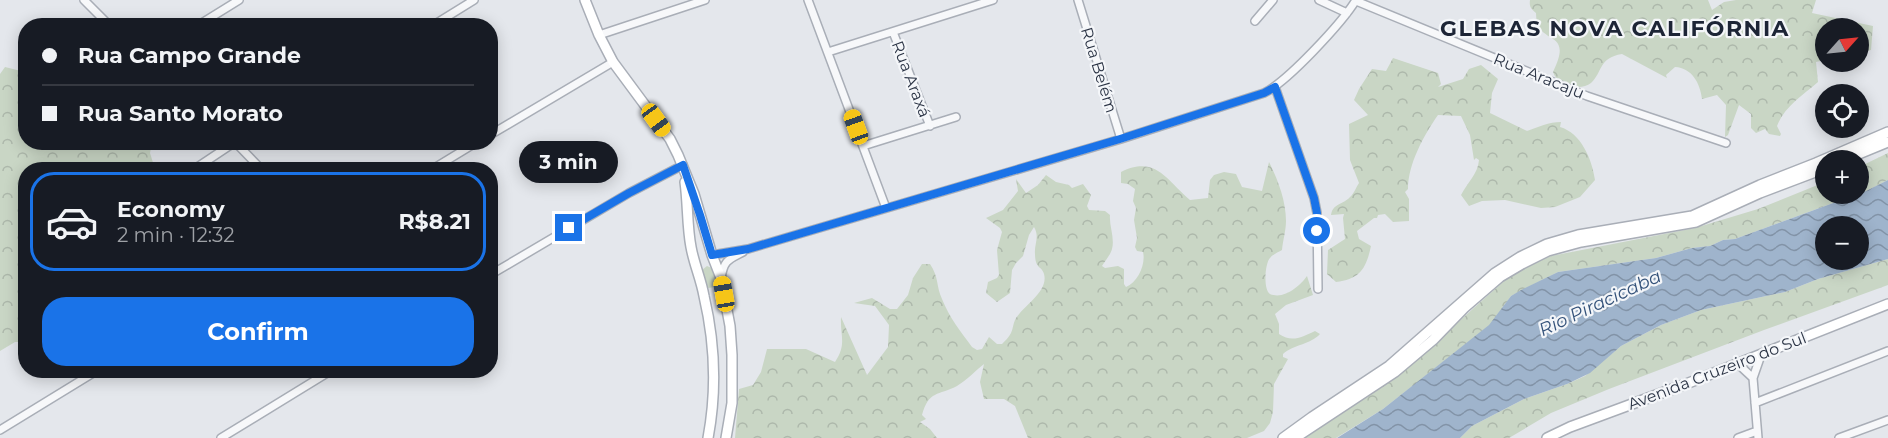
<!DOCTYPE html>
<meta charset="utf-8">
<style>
:root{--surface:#171b24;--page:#20242c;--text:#f1f3f6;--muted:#9ea1a6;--line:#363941;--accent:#1a73e8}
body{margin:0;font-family:Montserrat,sans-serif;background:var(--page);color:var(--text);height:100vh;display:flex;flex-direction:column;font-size:22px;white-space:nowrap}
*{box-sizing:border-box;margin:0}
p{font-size:20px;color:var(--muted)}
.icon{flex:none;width:33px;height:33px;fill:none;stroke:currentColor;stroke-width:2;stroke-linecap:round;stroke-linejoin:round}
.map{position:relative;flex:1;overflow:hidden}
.panel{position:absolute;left:18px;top:162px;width:480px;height:216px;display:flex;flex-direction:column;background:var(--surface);border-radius:24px;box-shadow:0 3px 15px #0003}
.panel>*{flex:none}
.banner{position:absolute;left:18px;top:18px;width:480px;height:132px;border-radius:24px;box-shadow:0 3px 15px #0003;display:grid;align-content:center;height:132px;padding:0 24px;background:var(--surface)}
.needle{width:39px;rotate:63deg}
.controls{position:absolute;left:1815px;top:18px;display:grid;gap:12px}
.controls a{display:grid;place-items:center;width:54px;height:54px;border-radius:50%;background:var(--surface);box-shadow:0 3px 15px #0003;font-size:30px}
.end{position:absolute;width:27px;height:27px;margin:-14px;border:8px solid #1a73e8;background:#fff;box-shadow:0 0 0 3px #fff}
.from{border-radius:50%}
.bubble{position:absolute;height:42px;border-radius:21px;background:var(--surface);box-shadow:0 3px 15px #0003;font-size:20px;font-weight:700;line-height:42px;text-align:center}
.car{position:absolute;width:18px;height:36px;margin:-18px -9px;border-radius:8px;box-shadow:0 0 4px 2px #0007;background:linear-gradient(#f5c518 24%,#345 0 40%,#f5c518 0 76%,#345 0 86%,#f5c518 0)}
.banner b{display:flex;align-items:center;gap:21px;height:57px;font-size:22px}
.banner b+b{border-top:2px solid var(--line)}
.banner i{width:15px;height:15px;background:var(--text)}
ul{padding:10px 0 0;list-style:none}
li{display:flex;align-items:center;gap:18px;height:99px;margin:0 12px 9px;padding:0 12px;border:3px solid transparent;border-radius:24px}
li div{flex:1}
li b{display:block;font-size:22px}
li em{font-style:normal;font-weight:700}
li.current{border-color:var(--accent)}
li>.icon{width:54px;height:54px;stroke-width:1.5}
.primary-button{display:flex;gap:12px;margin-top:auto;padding:12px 24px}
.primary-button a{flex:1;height:69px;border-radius:24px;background:var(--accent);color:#fff;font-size:24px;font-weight:700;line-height:69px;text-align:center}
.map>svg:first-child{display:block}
</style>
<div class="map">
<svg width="1888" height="438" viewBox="0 0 1888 438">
<defs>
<pattern id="grass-tufts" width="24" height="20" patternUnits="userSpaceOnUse" patternTransform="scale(1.5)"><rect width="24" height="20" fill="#c9d6c5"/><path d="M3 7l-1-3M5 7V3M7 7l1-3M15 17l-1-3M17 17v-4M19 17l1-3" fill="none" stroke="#adb8ab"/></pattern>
<pattern id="forest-crowns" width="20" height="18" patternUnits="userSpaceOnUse" patternTransform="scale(1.5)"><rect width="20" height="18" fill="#c9d6c5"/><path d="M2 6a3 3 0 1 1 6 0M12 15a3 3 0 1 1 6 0" fill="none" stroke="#adb8ab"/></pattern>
<pattern id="water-waves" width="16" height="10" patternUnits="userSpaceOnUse" patternTransform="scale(1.5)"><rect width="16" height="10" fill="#9fb4cc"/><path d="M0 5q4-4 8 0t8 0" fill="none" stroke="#8293a7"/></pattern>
</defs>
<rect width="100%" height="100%" fill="#e4e7ec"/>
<path fill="url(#grass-tufts)" d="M707,266l7,3 3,13 -2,5 -7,1c-4,-5 -7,-12 -6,-18z"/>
<path fill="url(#forest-crowns)" d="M1530,0h178l4,10 12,-8 12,-2h80l-4,13 61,13 -2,24 -12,3 -1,-25h-32l-1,32 -9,2 2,20c-15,13 -34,25 -41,44l4,8 -1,2 -11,-2 -4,-5 -9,4 -5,-5v-14l-12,-9 -11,30 -3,2 1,-32 -9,-10 -15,4c-2,-16 -10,-31 -27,-32l-9,8 1,3 -45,-24c-24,4 -19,18 -31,29 -11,9 -34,2 -38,-11 22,-45 -17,-24 -17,-59 -5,-4 -7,-6 -6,-13z
M1393,58l45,15 3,11 -3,3 25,-8 6,-10 12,-4 17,14 -6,14 -2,20 37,18c11,-4 22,-9 34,-9l-1,5c21,6 32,32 35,53l-15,17 -25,10 -14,1 -36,-8 -23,1 -13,5 -8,-11c6,-12 17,-21 18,-35l-3,-2 -2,2 -4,-25 -9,-19 -23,-1c-14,20 -30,49 -30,74l-3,3 4,7v22l-16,1 -8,-8 -7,1 -1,3h-3l-17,13 2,8 12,7c-5,23 -11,33 -35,36l-9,-8 1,-24 17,-11 -2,-21 1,-4 -13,1c2,-12 12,-10 19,-18 4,-3 6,-10 9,-14l-9,-23 -1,-36 19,-9 -14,-15 5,-11 13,-20 14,2z
M5,67l16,4 4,-3 1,74 126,1 -2,10 5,16 -129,1 -1,176 -5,-4h-5l-15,9v-277z
M1888,153v27l-22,11 -131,48 -12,1 -13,6 -18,2 -36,10 -98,14 -47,24 -21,29 -107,84 -47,29h-33l96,-63 105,-94 22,-14 25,-11 144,-28 63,-19 67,-27 1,12h32l1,-27z
M1269,162c9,18 17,39 17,59 0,9 -3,19 -4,29 -3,2 -9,4 -12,8 -5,5 -7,32 0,36 14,6 30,-8 37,-18l6,19 -27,10 -11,9 4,10v10c13,9 23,3 36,-3l5,3c-10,11 -26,10 -37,20v3l5,2 -14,25 -1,28 -3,11 -6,8 -17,7h-219l-13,-32 -11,-7h-20l-4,-17 4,-18c-9,7 -17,16 -27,22 -19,10 -28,4 -35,29l4,4 -6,3 10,7 7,9h-202l4,-49 14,-4 8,-13 6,-23h39l29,13c12,-18 5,-25 6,-45l26,58 21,-28 1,-22 -14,-19 -21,-3 18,-5 18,11h7l11,-14 5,-17 9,-14h8c9,13 6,22 12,35 7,18 19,33 30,48l5,3 5,-1 7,-12 8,7h5c3,-3 7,-7 9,-11 2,-4 2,-9 4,-13 7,-14 34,-28 29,-46 -2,-8 -9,-5 -9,-20 -1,-10 5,-17 -1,-27l-5,8 -6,21 -7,7 -4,7 -2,23 -13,9 -11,-9 2,-11 9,-4 2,-3 -2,-25 5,-18 -2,-4 -14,-10 17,-8 15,-19 -2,-12 10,14 12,-8 8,-10 10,7 13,3 3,3 11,-4 8,11 -4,11 2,4 16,1 5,4c-1,11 5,23 2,34 -1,5 -7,12 -10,17l3,2 13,-2 6,3v15l2,3c12,-5 20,-23 17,-35l-6,-1 -2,-4 2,-9 -3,-18 2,-12 -3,-7 2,-12 -7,-5 -7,-1v-11c35,-17 45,8 69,28l18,-2 2,-18 4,-5 10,-3 12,2 6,13 20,4z
M1888,259v26l-124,45 -155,59 -58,24 -42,25h-49l12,-12 52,-27 43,-15 18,-8 36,-30 40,-21 40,-15 84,-18 33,-13z"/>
<path fill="url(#water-waves)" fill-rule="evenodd" d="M1888,180v79l-70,20 -33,13 -84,18 -40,15 -40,21 -31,27 -23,11 -43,15 -52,27 -12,12h-123l46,-29 106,-84 22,-29 10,-6 37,-18 98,-14 36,-10 18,-2 13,-6 12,-1 131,-48zM1826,226h32v34h-32z"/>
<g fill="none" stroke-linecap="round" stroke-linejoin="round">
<g stroke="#a9aeb7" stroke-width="10">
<path id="street" d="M84,0l26,26
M808,0l78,208
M1078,0l43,139
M1319,0l28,13
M1356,1l231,95 139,47
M1255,21l18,-21
M197,26l42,-26
M432,26l42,-26
M893,32l37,94
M599,35l106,-35
M828,52l165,-52
M1275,87l39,111 3,15 1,76
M490,135l123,-73
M235,142l27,28
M863,146l93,-29
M193,170l42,-28
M431,170l46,-28
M712,255l36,-6 373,-110 143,-46c23,-11 78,-70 92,-93
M490,275l139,-82 54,-28
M721,278c3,-18 7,-18 22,-26
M1738,364l15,14
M1755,403l133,-52
M0,430l98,-60
M221,438l111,-68
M1738,438l19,-7
M1758,438l-5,-60 8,-23
M1839,438l49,-18"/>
</g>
<g stroke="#a9aeb7" stroke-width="12">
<path id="secondary" d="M585,0l14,35 14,27 57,77 8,16 16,39 18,61 9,23 9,48 2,29v48l-6,35
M1844,160l44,-18
M685,182c3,21 2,45 6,65 3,17 10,32 13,49 11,47 13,94 4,142
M1283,438l29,-21 77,-51 106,-93 25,-16 27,-13 31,-9 114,-19 68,-31 56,-22 72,-31
M1295,438l100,-66 38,-32 31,-32 36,-31 22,-13 26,-13 33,-9 115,-20 64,-29 66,-25
M1547,438l23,-11 116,-43 202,-80"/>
</g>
<use href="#street" stroke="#f7f8fa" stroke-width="7"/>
<use href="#secondary" stroke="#fff" stroke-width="9"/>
</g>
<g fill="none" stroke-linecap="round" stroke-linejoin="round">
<path stroke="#1a73e8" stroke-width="8" d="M569,228l60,-35 54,-28 17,50 12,40 36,-6 372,-110 144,-46 11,-6 39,111 3,15v18"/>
</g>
<g text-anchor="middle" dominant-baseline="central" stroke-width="4.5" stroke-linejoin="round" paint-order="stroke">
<g font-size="16" fill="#2b3445" stroke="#f4f6f9">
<text transform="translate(1099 70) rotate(73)">Rua Belém</text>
<text transform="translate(1539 76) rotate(22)">Rua Aracaju</text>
<text transform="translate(911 79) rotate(69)">Rua Araxá</text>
<text transform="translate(1717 371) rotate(-21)">Avenida Cruzeiro do Sul</text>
</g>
<g font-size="18" font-style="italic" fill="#34527a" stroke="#f4f6f9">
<text transform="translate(1600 303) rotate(-25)">Rio Piracicaba</text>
</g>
<g font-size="22" font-weight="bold" letter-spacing="1.5" fill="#1d2536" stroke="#f4f6f9">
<text x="1615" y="28">GLEBAS NOVA CALIFÓRNIA</text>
</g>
</g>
</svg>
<div class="controls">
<a><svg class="needle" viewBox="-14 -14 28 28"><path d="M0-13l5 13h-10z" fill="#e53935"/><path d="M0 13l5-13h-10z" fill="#9ea1a6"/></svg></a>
<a><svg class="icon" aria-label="locate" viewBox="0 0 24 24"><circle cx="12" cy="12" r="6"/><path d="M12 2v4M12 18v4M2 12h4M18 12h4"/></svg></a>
<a>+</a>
<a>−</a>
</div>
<i class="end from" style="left:1317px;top:231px"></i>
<i class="end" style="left:569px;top:228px"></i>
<div class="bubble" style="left:519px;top:141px;width:99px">3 min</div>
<i class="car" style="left:656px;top:120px;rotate:144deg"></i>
<i class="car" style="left:856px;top:127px;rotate:340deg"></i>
<i class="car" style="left:724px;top:294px;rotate:350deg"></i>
<div class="banner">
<b><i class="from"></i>Rua Campo Grande</b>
<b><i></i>Rua Santo Morato</b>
</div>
<section class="panel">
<ul>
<li class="current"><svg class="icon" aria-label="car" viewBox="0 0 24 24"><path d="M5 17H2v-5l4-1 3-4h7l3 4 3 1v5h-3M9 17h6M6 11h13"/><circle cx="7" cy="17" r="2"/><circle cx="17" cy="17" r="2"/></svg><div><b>Economy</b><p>2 min · 12:32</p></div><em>R$8.21</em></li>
</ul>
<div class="primary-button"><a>Confirm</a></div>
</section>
</div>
